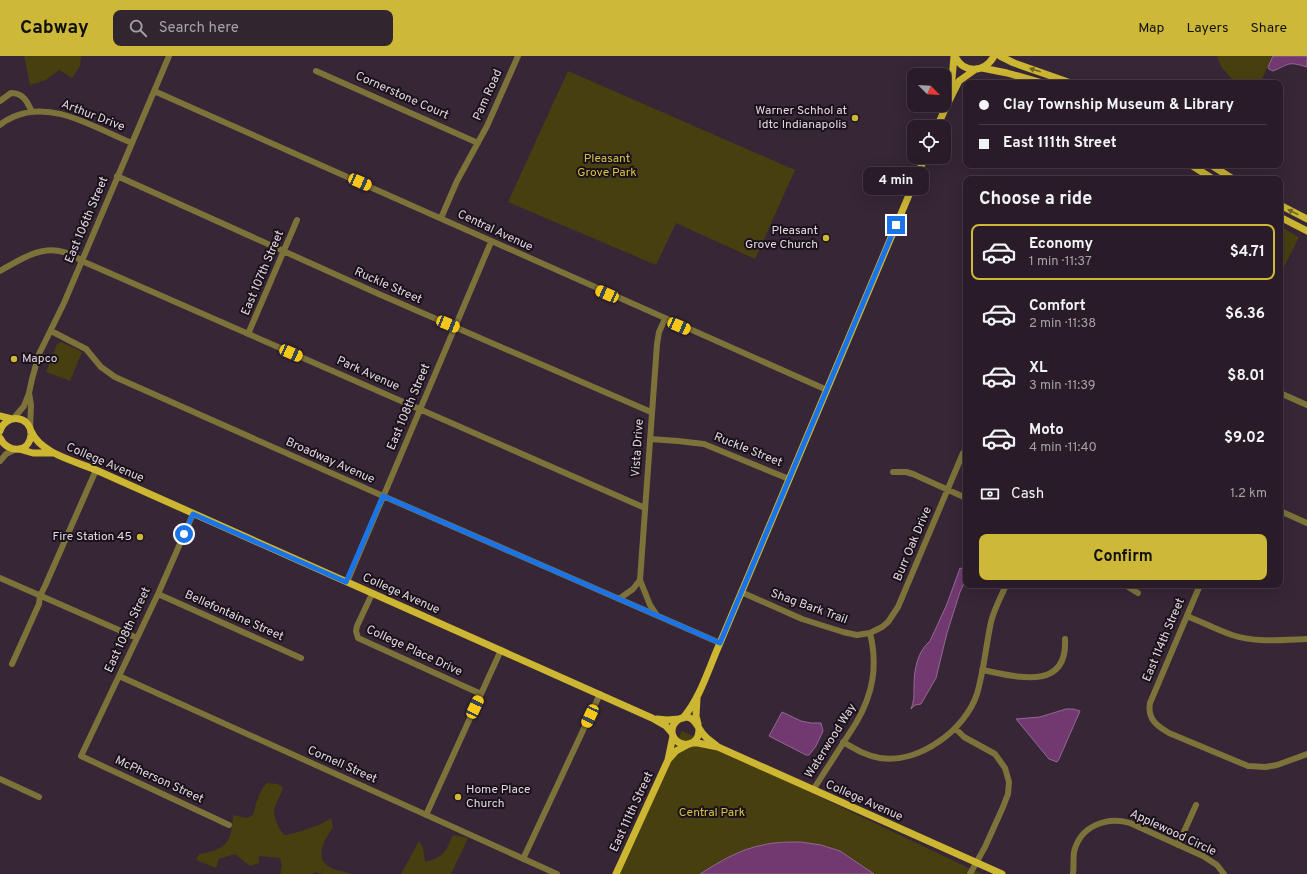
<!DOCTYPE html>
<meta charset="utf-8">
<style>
:root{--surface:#291c28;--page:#312530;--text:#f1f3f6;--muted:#a5a1a8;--line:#453a45;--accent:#ceb837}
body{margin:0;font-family:Overpass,sans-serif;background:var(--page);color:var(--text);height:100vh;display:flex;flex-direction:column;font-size:15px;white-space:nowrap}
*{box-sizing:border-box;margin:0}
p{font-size:13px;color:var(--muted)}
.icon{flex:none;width:22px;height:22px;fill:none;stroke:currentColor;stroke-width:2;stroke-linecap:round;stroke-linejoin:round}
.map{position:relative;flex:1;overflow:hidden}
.details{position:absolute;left:963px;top:120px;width:320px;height:412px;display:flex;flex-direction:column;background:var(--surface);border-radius:8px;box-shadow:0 4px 16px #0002,0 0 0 1px var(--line)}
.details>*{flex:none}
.top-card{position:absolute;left:963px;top:24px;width:320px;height:88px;border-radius:8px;box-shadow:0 4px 16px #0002,0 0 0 1px var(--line);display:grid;align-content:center;height:88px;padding:0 16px;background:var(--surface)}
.needle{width:26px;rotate:114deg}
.fabs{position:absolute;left:907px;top:12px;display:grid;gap:8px}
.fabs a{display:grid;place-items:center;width:44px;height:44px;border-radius:8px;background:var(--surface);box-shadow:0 4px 16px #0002,0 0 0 1px var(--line);font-size:20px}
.end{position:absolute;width:18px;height:18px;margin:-9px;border:5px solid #1a73e8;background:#fff;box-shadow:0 0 0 2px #fff}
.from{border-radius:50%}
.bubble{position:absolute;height:28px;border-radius:8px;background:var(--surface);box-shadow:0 4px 16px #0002,0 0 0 1px var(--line);font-size:13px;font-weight:700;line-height:28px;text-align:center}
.car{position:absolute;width:12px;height:24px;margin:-12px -6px;border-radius:5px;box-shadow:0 0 3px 1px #0007;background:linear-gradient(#f5c518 24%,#345 0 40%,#f5c518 0 76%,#345 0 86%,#f5c518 0)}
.top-card b{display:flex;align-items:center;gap:14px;height:38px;font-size:15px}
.top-card b+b{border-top:1px solid var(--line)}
.top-card i{width:10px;height:10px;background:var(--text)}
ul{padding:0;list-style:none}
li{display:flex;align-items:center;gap:12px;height:56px;margin:0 8px 6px;padding:0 8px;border:2px solid transparent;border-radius:8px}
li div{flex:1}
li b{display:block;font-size:15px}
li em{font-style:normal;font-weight:700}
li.on{border-color:var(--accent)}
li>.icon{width:36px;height:36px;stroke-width:1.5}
h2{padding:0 16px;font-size:18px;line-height:48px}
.pay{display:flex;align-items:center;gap:10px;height:44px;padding:0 16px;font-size:15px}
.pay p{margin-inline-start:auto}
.primary-button{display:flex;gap:8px;margin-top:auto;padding:8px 16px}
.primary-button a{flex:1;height:46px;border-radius:8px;background:var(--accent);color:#111;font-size:16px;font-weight:700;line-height:46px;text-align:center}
header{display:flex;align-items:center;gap:24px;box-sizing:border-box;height:56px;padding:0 20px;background:var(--accent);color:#111}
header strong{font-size:19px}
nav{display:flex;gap:22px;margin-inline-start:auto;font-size:14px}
.search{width:280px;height:36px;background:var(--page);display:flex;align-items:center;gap:10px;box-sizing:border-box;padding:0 14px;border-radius:8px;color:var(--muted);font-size:15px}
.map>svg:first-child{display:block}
</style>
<header>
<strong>Cabway</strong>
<div class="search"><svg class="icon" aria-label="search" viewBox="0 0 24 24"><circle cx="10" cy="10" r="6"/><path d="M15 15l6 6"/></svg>Search here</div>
<nav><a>Map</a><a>Layers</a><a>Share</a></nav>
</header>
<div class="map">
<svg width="1307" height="818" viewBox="0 0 1307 818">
<rect width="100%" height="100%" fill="#372636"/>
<path fill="#473f0f" d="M24,0h57l-1,10 -8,12 -13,-8 -13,10 -16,5z
M1217,0h56l-13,27h-30l2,-4 -10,-11z
M568,15l227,99 -40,89 -79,-36 -20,42 -148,-63z
M1280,171h1l18,10 -19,38z
M61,286l21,10 -12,29 -24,-9 11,-28z
M682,675l293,140 8,3h-366z
M267,727l11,1 5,4c-2,7 -6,12 -8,19 -3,9 3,20 9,28 10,-1 39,-10 47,-17l2,9c-9,14 -21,32 0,42 6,2 13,3 19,5h-30l-8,-2v2h-32l-2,-1 2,-7 -2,-8 -21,-2v7l-9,3 -15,-12 -16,5 -3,9 -20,-8 3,-6c27,-4 33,-12 34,-39l14,3 6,-3c3,-11 6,-24 14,-32z
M453,779l15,3 -17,36h-50l18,-33 4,7 2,14c20,-5 20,-10 28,-27z"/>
<path fill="#713970" stroke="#936892" d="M1273,0h33l1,1v10c-20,-6 -17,-3 -34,4l-4,-2 -1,-2z
M960,512l6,2v9l-6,13 -13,41 -11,45 -15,26 -6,1 -4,4c3,-8 3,-13 3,-22 0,-17 3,-35 16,-46l17,-37z
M1066,653h7l7,2 -21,48 -2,3 -8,-3 -33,-40 24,-2z
M782,656l19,9 10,2h10l2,8 -7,15 -7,9h-3l-37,-19z
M801,786l20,3 19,6 34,23h-174c19,-12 40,-25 63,-29 12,-3 25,-3 38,-3z"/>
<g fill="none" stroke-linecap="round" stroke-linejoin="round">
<path stroke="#7c723a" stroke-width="6" d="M316,15l162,72
M154,35l673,299
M0,45l11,-8c12,0 16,8 21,19
M0,69c4,-4 9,-6 13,-8 40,-18 83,12 119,26
M117,120l264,119 270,117
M441,162l16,-37 30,-55 31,-70
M0,215c28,-16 51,-32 82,-10l563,247
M51,275l35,18 15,18 14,10 268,119 337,147
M248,278l49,-114
M29,337l2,12 -1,24
M1280,337l27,12
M13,363l11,-13 5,-13 3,-14 7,-25 25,-51 105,-247
M650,383l28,2 26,3 85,35
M0,405l6,-7 8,-4
M893,416h13l7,2 53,24
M1280,455l27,12
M193,458l-35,80 -77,162 148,69
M0,522l137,60
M347,526l144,-340
M1125,529l13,8
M1200,529l-50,118c-3,16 7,23 19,30l79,33 18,1 11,-2 30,-11
M741,536l61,27 41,13 14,3 13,-2 12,-6 6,-5 10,-15 65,-154
M158,538l143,64
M372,538l-15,32 -1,5 2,7 123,56
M619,543l14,-10 7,-9
M656,558l-6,-9 -10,-25 17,-236 2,-12 6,-13
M1187,560c15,6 30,14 45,19 24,8 51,5 75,4
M12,608l27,-60 1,-8 5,-10 51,-116
M982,614c32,6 86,23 83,-31
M119,620l438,198
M955,672l9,9 31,17 10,14 4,14 -1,12 -5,13 -18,40 -15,27
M843,686c12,7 23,14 37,16 39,6 85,-28 97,-64 7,-24 9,-49 14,-72 3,-13 10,-25 15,-37
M0,723l39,18
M813,734l43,-67c17,-29 22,-57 14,-90
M426,759l75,-165
M1178,789l18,-40
M523,803l77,-165
M1073,818c1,-7 0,-15 1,-22 6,-26 33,-36 56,-29l73,33 14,9 7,9"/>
<path stroke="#ccb632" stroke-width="7" d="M955,0c8,18 30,17 39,0
M1000,0l14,7 57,20
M982,12l25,5 36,10
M946,45l6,-22 2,-23
M937,71l8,-18 14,-28 17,-12
M1191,109l22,14
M1211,109l22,14
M1280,149l27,14
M1280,161l27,14
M0,360l12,3
M0,375c6,-19 32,-15 31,4 -2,19 -24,18 -31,3
M31,375c10,23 44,30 65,39l556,248 14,8 6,7
M19,393l14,4h20
M697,642l-1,18 2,8
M683,662c18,-21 26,-51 37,-75l205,-486
M657,663l10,1 12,-1
M699,673c0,25 -33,16 -26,-3 2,-4 5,-7 9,-8 13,-4 15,10 22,17 4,5 10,8 14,12
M691,687h7l20,4 284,127
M668,704l8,-9 11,-6
M616,818l52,-114 5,-24"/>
</g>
<defs><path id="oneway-solid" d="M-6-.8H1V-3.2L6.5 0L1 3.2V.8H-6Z"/></defs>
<g fill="#736426">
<use href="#oneway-solid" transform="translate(1035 14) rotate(-162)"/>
<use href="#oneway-solid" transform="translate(1293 156) rotate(-153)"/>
</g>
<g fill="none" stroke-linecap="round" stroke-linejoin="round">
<path stroke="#1a73e8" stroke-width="5" d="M184,478l9,-20 153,68 37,-86 337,147 176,-418"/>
</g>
<g fill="#ceb837" stroke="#1a121a" stroke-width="1.5">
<circle cx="855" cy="62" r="4"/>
<circle cx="826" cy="182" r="4"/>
<circle cx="14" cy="303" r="4"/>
<circle cx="140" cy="481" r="4"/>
<circle cx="458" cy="741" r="4"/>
</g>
<g text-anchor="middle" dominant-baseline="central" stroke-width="4" stroke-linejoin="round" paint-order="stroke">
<g font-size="12" fill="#e2d6e1" stroke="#1a121a">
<text transform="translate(488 39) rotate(-66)">Pam Road</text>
<text transform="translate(402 40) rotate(24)">Cornerstone Court</text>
<text transform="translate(93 60) rotate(21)">Arthur Drive</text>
<text transform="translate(87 164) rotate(-67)">East 106th Street</text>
<text transform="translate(495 175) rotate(25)">Central Avenue</text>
<text transform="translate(263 217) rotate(-67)">East 107th Street</text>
<text transform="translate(388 230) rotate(24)">Ruckle Street</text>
<text transform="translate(368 318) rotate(24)">Park Avenue</text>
<text transform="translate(409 351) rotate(-67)">East 108th Street</text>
<text transform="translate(638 392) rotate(-86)">Vista Drive</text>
<text transform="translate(748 394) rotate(22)">Ruckle Street</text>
<text transform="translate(330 405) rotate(24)">Broadway Avenue</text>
<text transform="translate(105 407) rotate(23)">College Avenue</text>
<text transform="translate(913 488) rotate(-67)">Burr Oak Drive</text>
<text transform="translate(401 538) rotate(24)">College Avenue</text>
<text transform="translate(809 551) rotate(20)">Shag Bark Trail</text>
<text transform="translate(234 560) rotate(24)">Bellefontaine Street</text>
<text transform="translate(128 574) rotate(-65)">East 108th Street</text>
<text transform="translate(1164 584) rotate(-67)">East 114th Street</text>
<text transform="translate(414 595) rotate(25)">College Place Drive</text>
<text transform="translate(831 685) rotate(-58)">Waterwood Way</text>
<text transform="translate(342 709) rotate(24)">Cornell Street</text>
<text transform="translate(159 724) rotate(25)">McPherson Street</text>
<text transform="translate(864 745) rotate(24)">College Avenue</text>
<text transform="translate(632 756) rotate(-65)">East 111th Street</text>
<text transform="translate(1173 777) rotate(25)">Applewood Circle</text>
</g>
<g font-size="12" fill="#e2d6e1" stroke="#1a121a" text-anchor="end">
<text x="847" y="55">Warner Schhol at<tspan x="847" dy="14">Idtc Indianapolis</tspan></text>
<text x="818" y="175">Pleasant<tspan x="818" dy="14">Grove Church</tspan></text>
<text x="22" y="303" text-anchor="start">Mapco</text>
<text x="132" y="481">Fire Station 45</text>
<text x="466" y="734" text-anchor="start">Home Place<tspan x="466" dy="14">Church</tspan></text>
</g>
<g font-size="12" fill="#d6c147" stroke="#1a121a">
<text x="607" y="103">Pleasant<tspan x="607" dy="14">Grove Park</tspan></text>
<text x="712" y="757">Central Park</text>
</g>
</g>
</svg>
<div class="fabs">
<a><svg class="needle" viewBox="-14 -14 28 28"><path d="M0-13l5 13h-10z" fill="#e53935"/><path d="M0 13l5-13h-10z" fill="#a5a1a8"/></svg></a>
<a><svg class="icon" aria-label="locate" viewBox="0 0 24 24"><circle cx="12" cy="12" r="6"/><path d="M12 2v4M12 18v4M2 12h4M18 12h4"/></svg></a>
</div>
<i class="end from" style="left:184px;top:478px"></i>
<i class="end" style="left:896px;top:169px"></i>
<div class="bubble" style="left:863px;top:111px;width:66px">4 min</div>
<i class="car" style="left:360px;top:126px;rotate:114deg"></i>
<i class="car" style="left:607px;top:238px;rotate:294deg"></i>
<i class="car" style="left:448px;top:268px;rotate:112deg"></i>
<i class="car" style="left:679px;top:270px;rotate:114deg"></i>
<i class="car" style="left:291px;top:297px;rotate:114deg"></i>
<i class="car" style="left:475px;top:651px;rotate:25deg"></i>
<i class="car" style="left:590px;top:660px;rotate:205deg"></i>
<div class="top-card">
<b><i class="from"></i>Clay Township Museum &amp; Library</b>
<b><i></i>East 111th Street</b>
</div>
<section class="details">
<h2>Choose a ride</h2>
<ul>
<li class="on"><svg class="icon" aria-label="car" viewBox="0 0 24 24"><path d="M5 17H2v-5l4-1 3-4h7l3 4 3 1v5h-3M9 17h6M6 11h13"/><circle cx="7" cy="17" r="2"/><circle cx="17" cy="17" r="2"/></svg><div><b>Economy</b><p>1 min · 11:37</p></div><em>$4.71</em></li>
<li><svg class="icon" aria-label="car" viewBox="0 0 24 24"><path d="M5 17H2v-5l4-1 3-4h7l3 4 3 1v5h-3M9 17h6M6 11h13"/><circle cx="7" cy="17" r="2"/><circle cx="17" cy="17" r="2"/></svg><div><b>Comfort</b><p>2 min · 11:38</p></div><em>$6.36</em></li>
<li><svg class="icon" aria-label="car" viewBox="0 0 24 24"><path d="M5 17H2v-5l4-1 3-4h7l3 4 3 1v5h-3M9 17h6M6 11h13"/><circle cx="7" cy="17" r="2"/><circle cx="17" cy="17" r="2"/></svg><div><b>XL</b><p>3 min · 11:39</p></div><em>$8.01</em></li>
<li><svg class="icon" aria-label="car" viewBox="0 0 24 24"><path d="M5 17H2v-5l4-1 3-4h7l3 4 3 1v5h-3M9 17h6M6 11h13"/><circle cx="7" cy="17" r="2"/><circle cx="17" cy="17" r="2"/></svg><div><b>Moto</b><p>4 min · 11:40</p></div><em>$9.02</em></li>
</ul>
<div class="pay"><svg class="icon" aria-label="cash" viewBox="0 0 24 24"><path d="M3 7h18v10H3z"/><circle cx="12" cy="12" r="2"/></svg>Cash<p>1.2 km</p></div>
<div class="primary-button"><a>Confirm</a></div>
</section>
</div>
